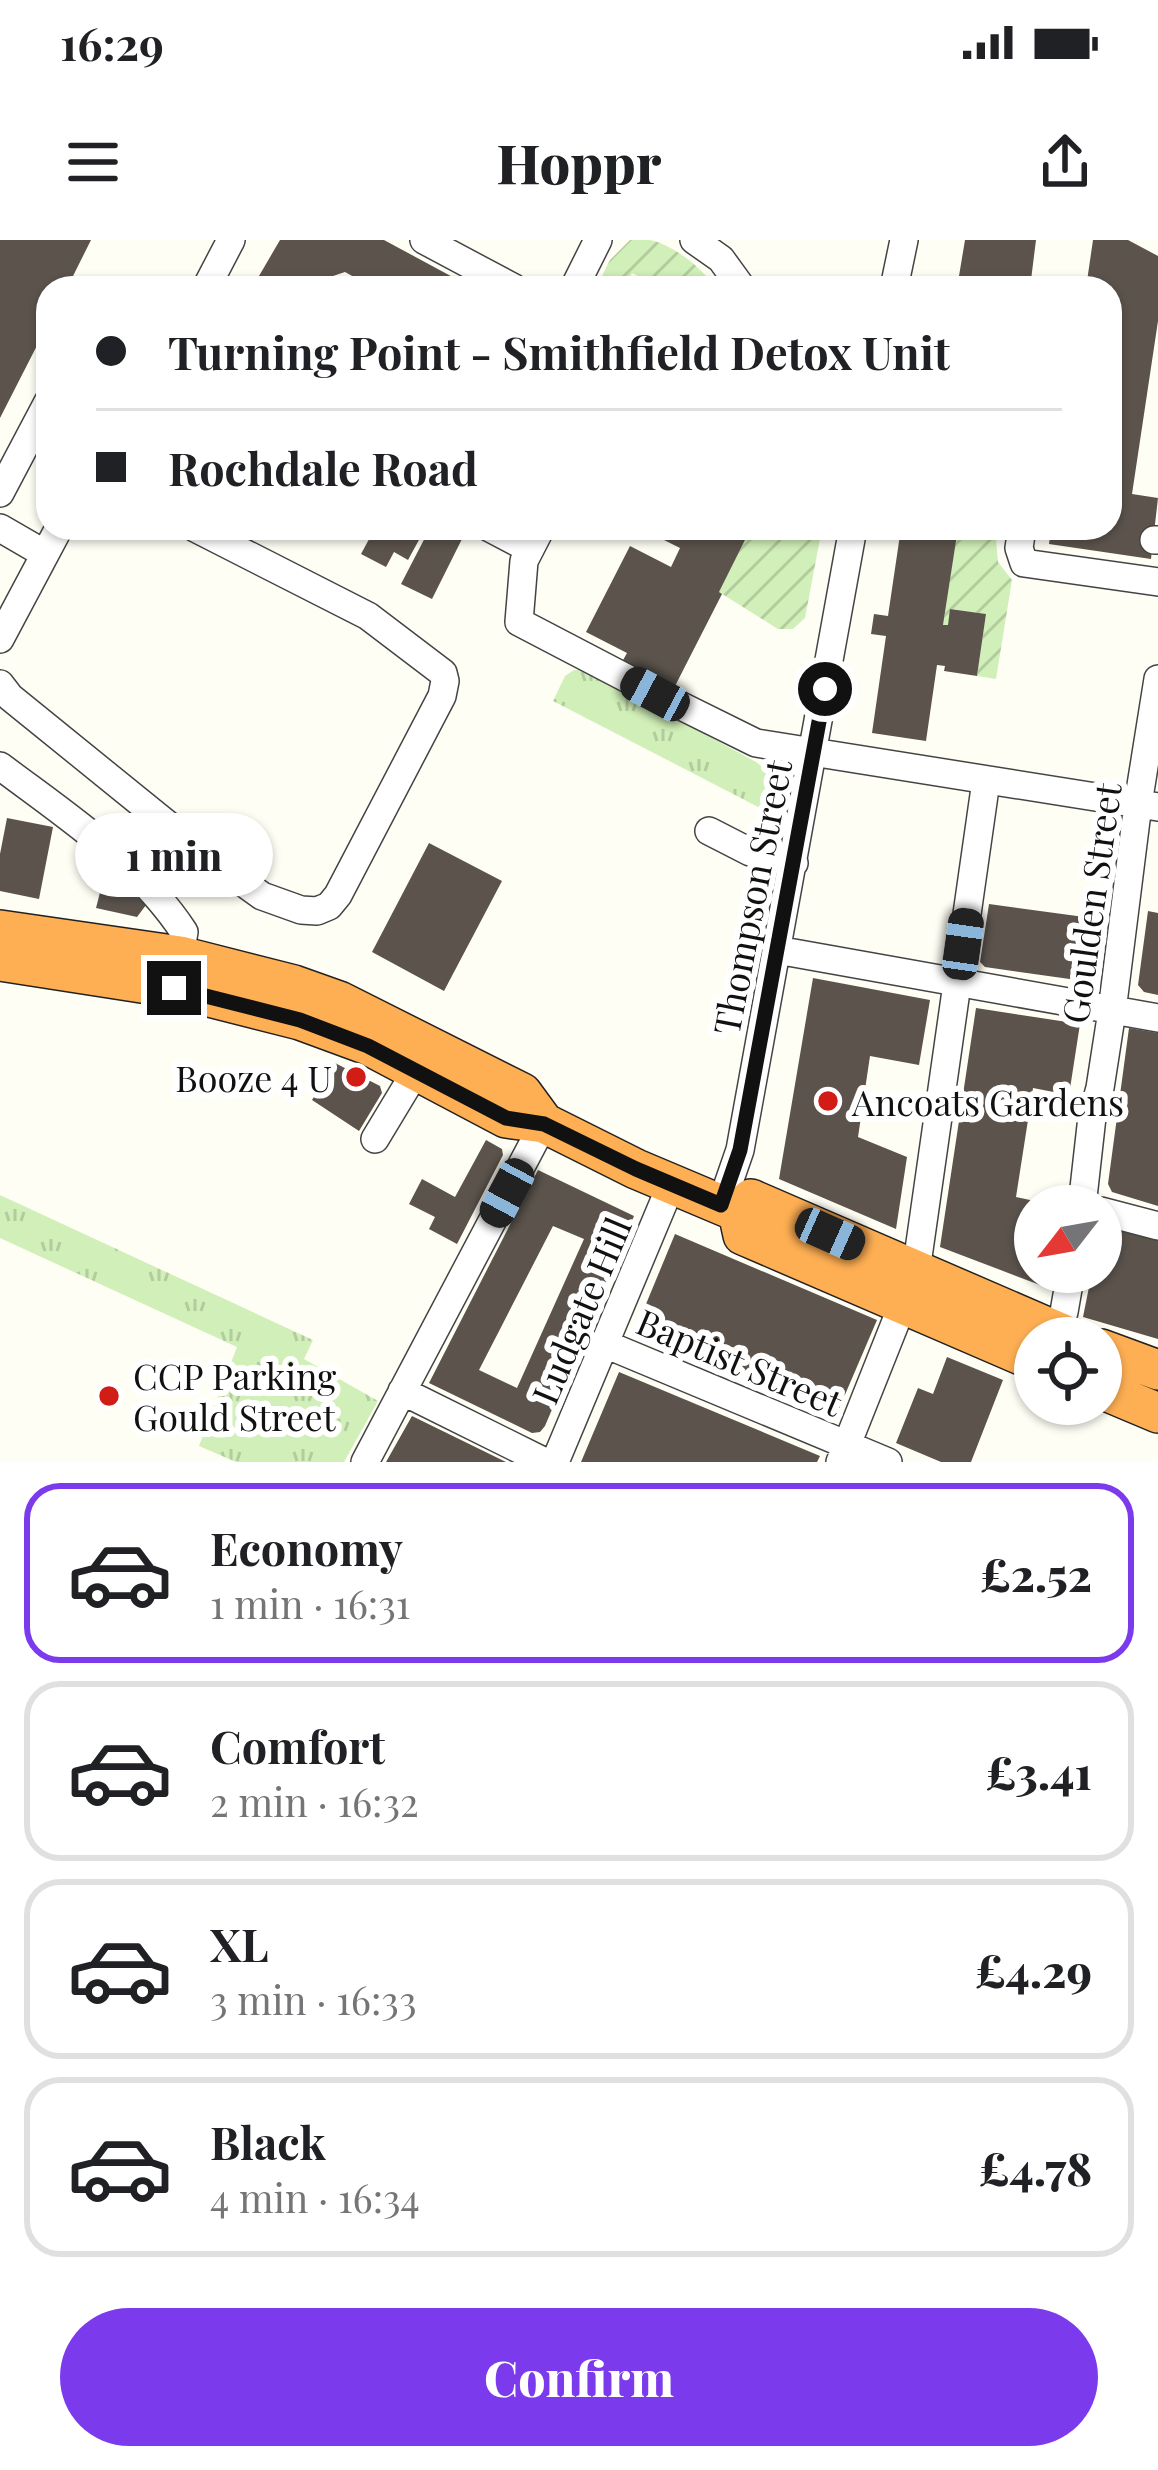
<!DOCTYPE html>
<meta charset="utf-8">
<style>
:root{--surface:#fff;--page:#f6f6f6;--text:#202124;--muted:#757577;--line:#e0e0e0;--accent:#7c3aed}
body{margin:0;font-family:"Playfair Display",serif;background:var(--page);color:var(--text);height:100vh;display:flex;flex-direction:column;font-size:45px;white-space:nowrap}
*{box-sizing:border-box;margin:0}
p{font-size:39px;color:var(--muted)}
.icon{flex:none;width:66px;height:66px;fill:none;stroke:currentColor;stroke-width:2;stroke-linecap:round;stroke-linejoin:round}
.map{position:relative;height:1222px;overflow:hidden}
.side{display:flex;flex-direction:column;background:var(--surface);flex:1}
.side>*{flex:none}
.top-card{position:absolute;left:36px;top:36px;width:1086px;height:264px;border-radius:36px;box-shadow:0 3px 9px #0004;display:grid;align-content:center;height:264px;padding:0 60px;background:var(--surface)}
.needle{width:78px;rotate:239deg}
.fabs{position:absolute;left:1014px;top:945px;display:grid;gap:24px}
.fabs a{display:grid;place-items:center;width:108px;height:108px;border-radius:50%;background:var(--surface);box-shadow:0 3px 9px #0004;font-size:60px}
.end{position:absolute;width:54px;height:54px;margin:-27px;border:15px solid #111;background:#fff;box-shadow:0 0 0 6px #fff}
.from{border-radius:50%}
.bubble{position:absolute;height:84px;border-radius:42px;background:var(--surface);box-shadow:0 3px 9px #0004;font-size:39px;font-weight:800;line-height:84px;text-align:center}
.car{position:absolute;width:36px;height:72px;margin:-36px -18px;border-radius:15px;box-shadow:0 0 9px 3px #0007;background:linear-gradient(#222 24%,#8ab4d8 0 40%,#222 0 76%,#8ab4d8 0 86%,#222 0)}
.top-card b{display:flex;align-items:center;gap:42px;height:114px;font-size:45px}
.top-card b+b{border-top:3px solid var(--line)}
.top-card i{width:30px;height:30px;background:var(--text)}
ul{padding:21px 0 0;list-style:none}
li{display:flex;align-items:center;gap:36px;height:180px;margin:0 24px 18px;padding:0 36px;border:6px solid var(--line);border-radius:36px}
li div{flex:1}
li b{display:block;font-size:45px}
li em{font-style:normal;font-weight:800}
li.selected{border-color:var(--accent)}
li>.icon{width:108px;height:108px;stroke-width:1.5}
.cta{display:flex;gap:24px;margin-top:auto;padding:24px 60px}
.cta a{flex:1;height:138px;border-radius:72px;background:var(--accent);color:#fff;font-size:48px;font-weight:800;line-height:138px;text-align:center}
.status{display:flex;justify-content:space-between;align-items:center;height:84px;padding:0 60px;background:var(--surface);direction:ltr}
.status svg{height:33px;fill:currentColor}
header{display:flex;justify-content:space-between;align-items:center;height:156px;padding:0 60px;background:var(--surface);font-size:54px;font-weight:800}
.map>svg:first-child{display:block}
</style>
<div class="status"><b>16:29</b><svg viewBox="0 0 49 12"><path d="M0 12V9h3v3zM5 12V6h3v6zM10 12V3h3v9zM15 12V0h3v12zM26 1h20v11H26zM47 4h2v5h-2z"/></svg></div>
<header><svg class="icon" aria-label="menu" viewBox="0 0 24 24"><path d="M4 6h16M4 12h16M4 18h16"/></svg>Hoppr<svg class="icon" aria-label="share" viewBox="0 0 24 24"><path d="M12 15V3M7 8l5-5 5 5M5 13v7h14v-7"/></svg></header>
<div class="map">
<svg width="1158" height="1222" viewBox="0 0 1158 1222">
<defs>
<pattern id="grass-tufts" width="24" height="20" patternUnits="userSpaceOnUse" patternTransform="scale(3)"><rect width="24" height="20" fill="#d1efb8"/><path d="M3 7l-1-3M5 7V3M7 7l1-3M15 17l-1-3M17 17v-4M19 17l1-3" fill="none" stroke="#b2cc9d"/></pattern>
<pattern id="garden-furrows" width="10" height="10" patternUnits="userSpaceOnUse" patternTransform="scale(3)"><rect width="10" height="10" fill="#d1efb8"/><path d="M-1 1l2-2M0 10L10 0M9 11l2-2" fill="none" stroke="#b2cc9d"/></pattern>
</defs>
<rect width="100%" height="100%" fill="#fffef5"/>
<path fill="url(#grass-tufts)" d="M574,430h12l27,14 143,78c24,18 19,24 14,51l-217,-112 12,-25z
M0,955l313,145 -9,19 74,42 -34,61h-108l-37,-16 38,-99 -237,-109z"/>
<path fill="url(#garden-furrows)" d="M630,0c1,0 19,0 20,0 24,5 53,29 66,48h-55l-29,-15 -8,15h-28l14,-28z
M751,288h71l-17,90 -12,11h-15l-59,-37z
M969,288h26l3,34 14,18 -16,99 -19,-3 9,-62 -35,-5 -3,16h-5l14,-92 11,1z"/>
<path fill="#5b534c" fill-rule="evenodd" d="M0,0h91l-24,48h-19v36l-48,94z
M280,0h104l89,48h-99l-29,-16 -24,8 -3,8h-66z
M965,0h71l-6,48h-73z
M1093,0h35l30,16v65l-26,173 26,4 -7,61 -102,-15 2,-16h59v-240h-24z
M375,288h42l-4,7 7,3 -12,22 -14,-8 -8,15 -25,-13z
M430,288h16l17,9 -31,62 -31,-15z
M640,288h111l-32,64 3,2 -48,94 -52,-26 5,-9 -41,-21 44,-86 41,21 9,-19z
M901,288h57l-15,97h5l2,-16 36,5 -9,62 -33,-5 1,-5 -8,-1 -11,76 -54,-8 14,-97 -15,-2 3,-20 14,2z
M7,578l46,9 -14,72 -39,-8v-37z
M429,603l73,38 -58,110 -72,-39z
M106,629l40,36 -9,12 -41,-9z
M989,664l110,15 -9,59 -6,3 -99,-14 -5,-5z
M1148,671l10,2v82l-14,-3 -6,-7z
M813,738l117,22 -11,65 -49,-9 -12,81 49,20 -11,72 -117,-50z
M976,768l104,16 -11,71 -36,-7 -17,109 33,7 -14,2v66h7l-2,13 -100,-38z
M1129,788l29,5v173l-46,-14 -4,-8z
M335,823l45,23 2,7 -23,38 -47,-31z
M486,900l16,9 1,6 -46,89 -28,-15 6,-12 -26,-13 13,-25 33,18z
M538,930l96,46 -89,210 -5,6 -8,1 -103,-50zM553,986l31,13 -67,149 -38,-18z
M1101,985l57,16v98l-75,-22 9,-45h9z
M675,994l202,86 -42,98 -201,-85z
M947,1117l56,23 -32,82h-30l-45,-19 22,-55 15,6z
M619,1132l201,84 -3,6h-236z
M412,1176l94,46h-120z"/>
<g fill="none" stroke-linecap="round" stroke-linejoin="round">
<g stroke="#444" stroke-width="30">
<path id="minor" d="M424,0l90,48
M694,0l27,19 21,29
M206,48l25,-48
M574,48l24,-48
M894,48l10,-48
M0,253l48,-91
M0,288l45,26
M490,288l40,21
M541,288l-17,33 -5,61 136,71 101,50 402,64
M1022,288l-3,20 5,15 134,19
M1154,300h4
M0,399l59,-111
M0,444l10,13 195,158 57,41 39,14 16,1 12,-5 9,-11 104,-199 3,-15 -2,-8 -75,-57 -173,-88
M0,526c65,49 139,97 184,166l-7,40
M709,591l41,21 44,11
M777,710l381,68
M375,899l41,-68
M721,965l19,-55 113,-622
M1082,966l10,-89 8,-29 12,-77 26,-207 20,-125
M1101,971l57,15
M1054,1098l10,-26 7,-40
M605,1104l283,118
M402,1151l143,71
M365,1222l179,-339
M555,1222l116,-277
M840,1222l76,-191 70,-490"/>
</g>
<g stroke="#222" stroke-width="42">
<path id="highway" d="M0,690l180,26 114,29 45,16 183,92 22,30
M0,721l174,27 126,32 68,25 138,73 38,5 92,46 102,43
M738,972l13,-13 321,139
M738,972l5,23 292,126
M1101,1109l57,21
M1101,1149l57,24"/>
</g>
<use href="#minor" stroke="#fff" stroke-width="27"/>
<use href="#highway" stroke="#ffaf53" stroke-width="39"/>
</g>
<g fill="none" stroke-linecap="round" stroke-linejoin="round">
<path stroke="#111" stroke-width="15" d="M174,748l126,32 68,26 138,72 38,6 92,45 85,36 19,-55 85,-461"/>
</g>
<g fill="#d21d17" stroke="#fff" stroke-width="4.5">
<circle cx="356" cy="837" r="12"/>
<circle cx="828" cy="861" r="12"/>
<circle cx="109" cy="1156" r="12"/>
</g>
<g text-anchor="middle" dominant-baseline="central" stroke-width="12" stroke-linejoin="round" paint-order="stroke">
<g font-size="36" fill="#111" stroke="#fff">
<text transform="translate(751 657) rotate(-79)">Thompson Street</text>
<text transform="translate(1090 663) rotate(-82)">Goulden Street</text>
<text transform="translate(580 1070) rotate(-67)">Ludgate Hill</text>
<text transform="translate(740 1121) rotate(23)">Baptist Street</text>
</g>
<g font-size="36" fill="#111" stroke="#fff" text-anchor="start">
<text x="332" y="837" text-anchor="end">Booze 4 U</text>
<text x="852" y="861">Ancoats Gardens</text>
<text x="133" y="1135">CCP Parking<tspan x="133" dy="41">Gould Street</tspan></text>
</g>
</g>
</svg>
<div class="fabs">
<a><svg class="needle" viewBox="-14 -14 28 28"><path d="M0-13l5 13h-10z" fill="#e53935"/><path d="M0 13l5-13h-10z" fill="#757577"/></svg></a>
<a><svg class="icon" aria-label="locate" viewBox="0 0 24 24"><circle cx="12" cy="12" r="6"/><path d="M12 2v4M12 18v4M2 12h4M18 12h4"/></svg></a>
</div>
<i class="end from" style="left:825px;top:449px"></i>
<i class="end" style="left:174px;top:748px"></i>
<div class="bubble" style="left:75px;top:573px;width:198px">1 min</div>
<i class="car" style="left:655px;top:454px;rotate:298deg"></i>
<i class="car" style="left:963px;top:704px;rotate:8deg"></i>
<i class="car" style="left:507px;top:953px;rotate:208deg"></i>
<i class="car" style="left:830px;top:994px;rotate:114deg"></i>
<div class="top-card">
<b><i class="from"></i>Turning Point - Smithfield Detox Unit</b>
<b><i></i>Rochdale Road</b>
</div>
</div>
<section class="side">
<ul>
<li class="selected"><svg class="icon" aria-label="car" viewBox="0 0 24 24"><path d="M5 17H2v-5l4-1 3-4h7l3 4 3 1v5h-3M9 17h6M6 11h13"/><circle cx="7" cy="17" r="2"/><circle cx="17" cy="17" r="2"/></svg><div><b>Economy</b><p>1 min · 16:31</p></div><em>£2.52</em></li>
<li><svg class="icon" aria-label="car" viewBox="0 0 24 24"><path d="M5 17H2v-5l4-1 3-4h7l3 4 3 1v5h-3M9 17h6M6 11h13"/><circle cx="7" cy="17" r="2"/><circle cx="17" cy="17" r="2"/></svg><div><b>Comfort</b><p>2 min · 16:32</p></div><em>£3.41</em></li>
<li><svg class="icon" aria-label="car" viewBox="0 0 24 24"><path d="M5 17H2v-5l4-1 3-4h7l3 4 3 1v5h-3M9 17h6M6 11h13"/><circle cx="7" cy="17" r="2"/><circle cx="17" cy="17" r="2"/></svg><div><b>XL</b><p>3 min · 16:33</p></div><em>£4.29</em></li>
<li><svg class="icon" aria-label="car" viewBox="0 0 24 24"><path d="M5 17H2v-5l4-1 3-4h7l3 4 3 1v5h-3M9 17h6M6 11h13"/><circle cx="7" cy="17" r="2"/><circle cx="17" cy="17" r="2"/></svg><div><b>Black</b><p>4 min · 16:34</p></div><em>£4.78</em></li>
</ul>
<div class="cta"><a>Confirm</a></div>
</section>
